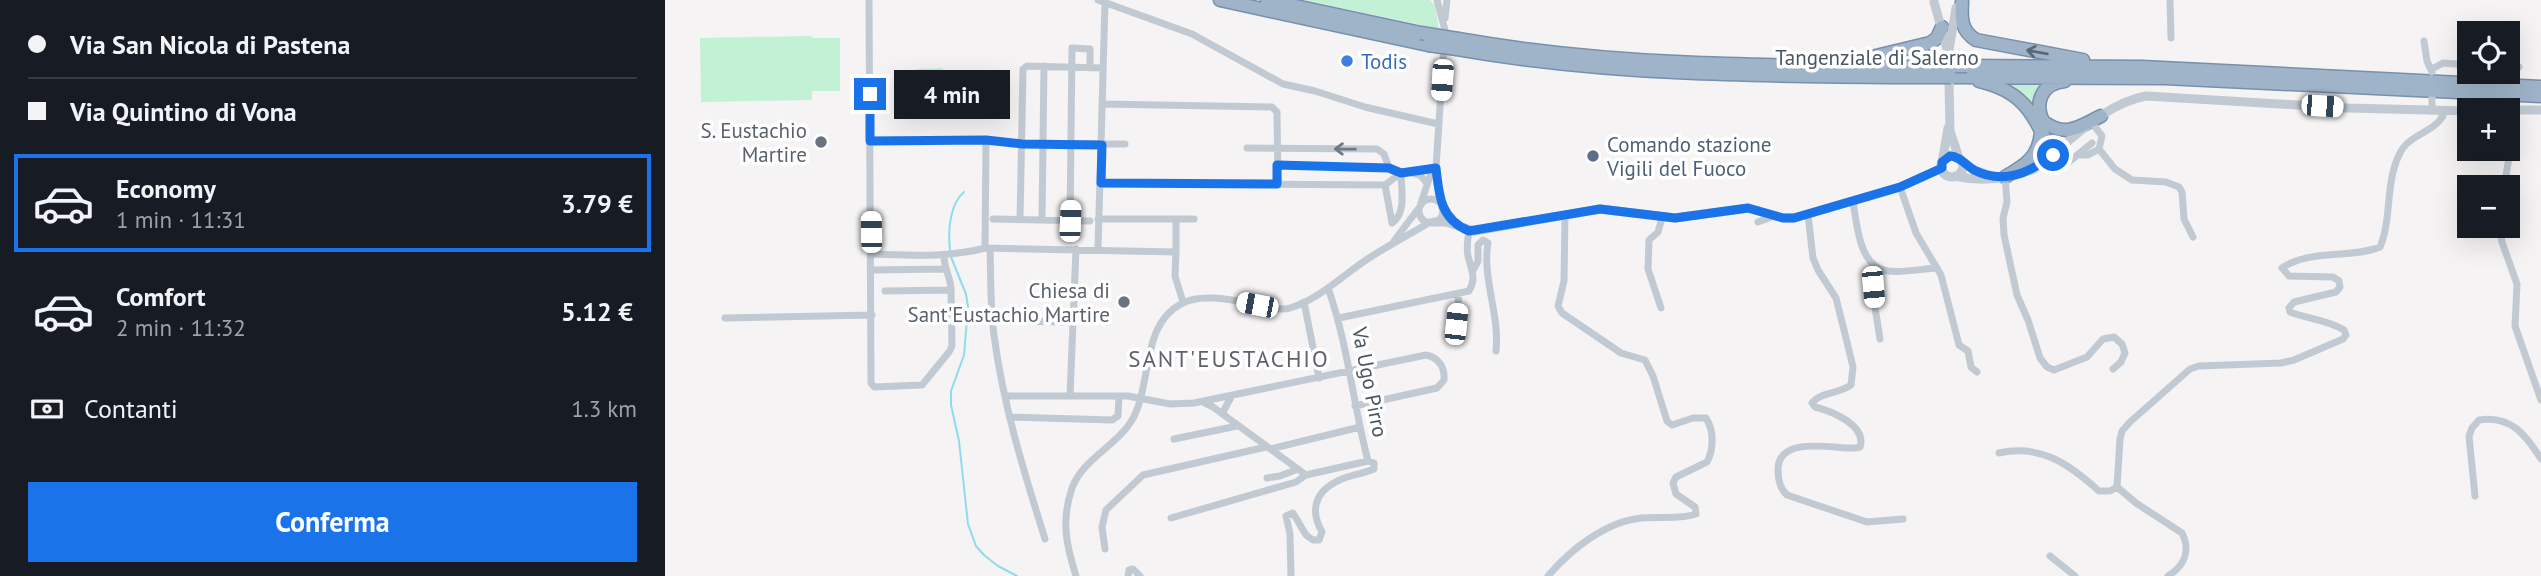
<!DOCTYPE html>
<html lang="it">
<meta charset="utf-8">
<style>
:root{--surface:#171b24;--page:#20242c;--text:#f1f3f6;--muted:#9ea1a6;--line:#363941;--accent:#1a73e8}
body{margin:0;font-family:"PT Sans",sans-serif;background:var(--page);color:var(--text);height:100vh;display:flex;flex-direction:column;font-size:26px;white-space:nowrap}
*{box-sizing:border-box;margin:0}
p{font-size:23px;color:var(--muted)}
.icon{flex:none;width:38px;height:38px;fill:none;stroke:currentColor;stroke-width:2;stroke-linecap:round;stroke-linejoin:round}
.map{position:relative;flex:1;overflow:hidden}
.sheet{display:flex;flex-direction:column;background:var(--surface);width:665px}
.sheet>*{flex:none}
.hud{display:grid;align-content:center;height:154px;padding:0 28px;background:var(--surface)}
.tools{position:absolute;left:1792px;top:21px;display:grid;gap:14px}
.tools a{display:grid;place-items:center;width:63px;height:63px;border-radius:0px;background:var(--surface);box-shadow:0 7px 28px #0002;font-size:35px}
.end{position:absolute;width:32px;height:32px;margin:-16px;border:9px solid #1a73e8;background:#fff;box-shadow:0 0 0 4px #fff}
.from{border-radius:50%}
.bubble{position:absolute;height:49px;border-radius:0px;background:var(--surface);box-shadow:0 7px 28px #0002;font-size:23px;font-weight:700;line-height:49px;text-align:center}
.car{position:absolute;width:21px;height:42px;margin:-21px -10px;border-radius:9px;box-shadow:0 0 5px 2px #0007;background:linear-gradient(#fff 24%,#345 0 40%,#fff 0 76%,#345 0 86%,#fff 0)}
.hud b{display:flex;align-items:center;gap:24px;height:66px;font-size:26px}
.hud b+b{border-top:2px solid var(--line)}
.hud i{width:18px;height:18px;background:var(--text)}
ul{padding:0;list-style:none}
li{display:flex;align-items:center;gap:21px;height:98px;margin:0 14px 10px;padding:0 14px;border:4px solid transparent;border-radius:0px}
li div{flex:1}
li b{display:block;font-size:26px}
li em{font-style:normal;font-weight:700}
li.current{border-color:var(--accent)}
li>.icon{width:63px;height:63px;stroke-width:1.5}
.pay{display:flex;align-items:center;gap:18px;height:77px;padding:0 28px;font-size:26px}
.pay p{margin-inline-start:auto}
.cta{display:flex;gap:14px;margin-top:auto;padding:14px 28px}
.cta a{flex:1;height:80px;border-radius:0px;background:var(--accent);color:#fff;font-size:28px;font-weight:700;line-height:80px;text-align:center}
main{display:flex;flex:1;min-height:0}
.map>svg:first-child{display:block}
</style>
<main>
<section class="sheet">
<div class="hud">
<b><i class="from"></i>Via San Nicola di Pastena</b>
<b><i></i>Via Quintino di Vona</b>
</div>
<ul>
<li class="current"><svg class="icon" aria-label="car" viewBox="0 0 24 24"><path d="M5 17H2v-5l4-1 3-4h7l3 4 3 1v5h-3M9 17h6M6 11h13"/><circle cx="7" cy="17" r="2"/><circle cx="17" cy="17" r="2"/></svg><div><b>Economy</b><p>1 min · 11:31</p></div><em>3.79 €</em></li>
<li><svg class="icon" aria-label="car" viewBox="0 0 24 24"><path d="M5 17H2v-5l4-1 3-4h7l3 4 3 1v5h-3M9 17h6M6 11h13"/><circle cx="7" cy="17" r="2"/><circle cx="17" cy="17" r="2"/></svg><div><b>Comfort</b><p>2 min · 11:32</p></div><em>5.12 €</em></li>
</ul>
<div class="pay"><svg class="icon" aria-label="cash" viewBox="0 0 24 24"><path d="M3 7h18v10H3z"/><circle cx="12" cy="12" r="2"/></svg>Contanti<p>1.3 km</p></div>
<div class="cta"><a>Conferma</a></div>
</section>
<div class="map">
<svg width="1876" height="576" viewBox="0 0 1876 576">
<rect width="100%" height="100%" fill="#f5f3f3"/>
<path fill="#c3f1d5" d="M639,0h126l5,6 4,23z
M146,36l1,2h28v53h-28v9l-111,2 -1,-64z
M278,68v12h-27v-11z
M286,70h20l1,41h-20z
M1386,81l-15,28 -34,-26z"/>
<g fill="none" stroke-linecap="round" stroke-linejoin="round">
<path stroke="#90daee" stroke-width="2" d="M285,251c-2,-19 -1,-46 14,-59
M286,257l15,37 2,13 -4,48 -13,36v14l8,36 9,83 8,22 8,9 14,11 19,10"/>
<g stroke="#7690ad" stroke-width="15">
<path id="trunk" d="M555,0l208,45
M602,0l154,33
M1297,2c-1,16 -1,29 14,38l107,20
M793,39c154,27 308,27 463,28
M792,49c154,27 309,27 464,28
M1190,61l75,-18 7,-5 5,-11
M1302,66l175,1 399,20
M1286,77l214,1 376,18
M1314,81c47,11 54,34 74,74
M1379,122c22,16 35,5 57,-6
M1379,123c-11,-20 -2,-40 21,-42
M1340,177c21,-12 34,-20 36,-45"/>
</g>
<path stroke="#c1cad2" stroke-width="7" d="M204,0l2,383 3,4 48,-2 27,-33 3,-6 -1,-58c-1,-12 -7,-20 -7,-32
M433,0l94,34 91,50 32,7 50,16 73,17
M772,0l8,30 -9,138 4,35
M1505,0l1,38
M780,18l2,-18
M1759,41l3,20 5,11
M1843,67h11
M1767,69l11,-6 26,2
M1767,97v14
M437,104l170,3 5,5 1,72
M205,141l116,-1
M582,148l130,1 7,5 5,14 12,5 35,-5
M1434,149l16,20 17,11 34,2 13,5 3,5 2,27 9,18
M1413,155h10l11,-6 3,-13 -10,-13
M612,165l112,3
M1399,166l28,-23
M743,172l12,3 7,8
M1340,177l2,25 -4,16 1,17 13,60 11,25 12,38 7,9 7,3 33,-13 16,-18 11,-2 8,7 3,9 -4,9 -8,7
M436,183l284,2 16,-12
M720,185l7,38c15,-10 9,-34 9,-50
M1235,187l16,46 25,42 18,70 9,6 3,16 6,5
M1839,187l13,-77
M754 211a12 12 0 1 1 24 0a12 12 0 1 1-24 0Z
M1188,202c4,22 6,66 35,69 15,2 33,-2 49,-3
M756,203l9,-27 5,-7
M1143,215l5,43 5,12 18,28 11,44 6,25 -2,18c-12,9 -31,7 -39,18l3,4c16,4 52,18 45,40l-5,1c-21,1 -76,-13 -77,21 0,9 2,20 9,26l80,27 36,-3
M328,219l97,2
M433,219h96
M355,220l3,-151 4,-3 76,2
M377,220l2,-154
M405,221l2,-173 18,1v19
M1093,222l16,-6
M1834,226l3,16 15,42 -2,42 26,74
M729,241l24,-32
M320,248l1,-108 36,4h103
M325,248c1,29 0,58 4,87 9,70 30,137 51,204
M433,249l7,-246
M511,252v-33
M206,254c39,1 77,4 114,-6l191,4 -1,24 8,26
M1208,265l1,36 6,38
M809,269l4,-8v-16l5,-5 5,3c-6,36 12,72 8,108
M206,270l74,-1
M220,291l66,-1
M639,302l15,76
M996,308l-13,-39 1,-29 9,-8 4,-14
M60,318l147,-3
M674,318l130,-27c8,-13 2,-22 -1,-35 -2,-9 0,-17 1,-25
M327,321l77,1
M791,324l3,-31
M340,396h123l42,8 24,-1 232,-48c13,3 19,12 18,25l-7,8 -82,18
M405,396l6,-147
M540,403l8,4 93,68 62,-14c-15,-57 -20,-117 -40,-173
M557,414l9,-17
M345,417l102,3 6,-4 1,-20
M509,439l63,-13
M605,449l90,-22
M1334,453c42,-9 70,11 100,38h11l7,-4
M602,478l13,-2 18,-7
M1810,496l-6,-60 3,-8 7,-8c32,-5 47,15 62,39
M506,518l125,-36 10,-7
M440,549l-3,-22 4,-17 37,-35 123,-28
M1385,556l25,20
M411,576c-10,-32 -15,-55 -4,-88 12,-32 51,-44 64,-76 15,-35 7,-88 45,-108 21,-12 55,-3 78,1 10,2 22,6 31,3 29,-9 52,-32 76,-48 21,-14 43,-25 64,-38
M463,576l1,-6 4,-1 7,7
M626,576l-1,-42 -4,-18 7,-3 13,22 7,5h6l3,-8c-15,-27 -3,-45 25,-55 9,-3 18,-4 27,-8v-6l-6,-2
M883,576c22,-26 57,-54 93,-58 17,-2 38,2 55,-4l-1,-7 -19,-13 -3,-11 3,-6 31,-15c7,-13 7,-32 -1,-44h-13l-21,7 -5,-4 -14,-45 -8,-16 -24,-7 -59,-40 -4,-7 6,-25 1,-66
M1503,576c16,-10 23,-25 14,-43l-46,-30 -19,-16 3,-48 2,-8 8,-9 60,-53 9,-3 82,-3 13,-3 49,-21 3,-4 -2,-5c-16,-10 -36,-11 -54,-18l-1,-4 5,-6 42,-10 4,-5 -1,-6 -6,-4 -44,-1 -7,-8c28,-19 67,-9 98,-21 12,-28 5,-63 19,-92 9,-21 33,-21 44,-39l-3,-5"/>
<path stroke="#c1cad2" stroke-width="9" d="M1269,2l14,50
M1284,50l7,-42
M1284,83l1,48 9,27
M1837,110h39
M1276 166a11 11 0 1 1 22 0a11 11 0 1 1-22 0Z
M1296,160l13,10 21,7
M1277,163l6,-35
M1290,176c26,6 54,3 79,-7 35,-25 68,-65 112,-73l202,12 121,3
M778,208l13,17
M769,222h12l28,9 126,-22 75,9 73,-10 35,10h11l106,-31 42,-19"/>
<use href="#trunk" stroke="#9fb4c9" stroke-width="12"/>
<g stroke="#7690ad" stroke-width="15" stroke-linecap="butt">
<path id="trunk-bridge" d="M756,33l37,6
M763,45l29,4
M1256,67l46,-1
M1256,77h30"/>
</g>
<use href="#trunk-bridge" stroke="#9fb4c9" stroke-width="12"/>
</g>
<defs><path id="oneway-shaft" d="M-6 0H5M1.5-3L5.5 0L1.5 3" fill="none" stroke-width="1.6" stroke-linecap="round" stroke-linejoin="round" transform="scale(1.75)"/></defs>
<use stroke="#5b6976" href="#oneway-shaft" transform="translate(1372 52) rotate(-170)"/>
<use stroke="#6e7983" href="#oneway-shaft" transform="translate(680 149) rotate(-179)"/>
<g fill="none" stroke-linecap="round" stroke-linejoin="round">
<path stroke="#1a73e8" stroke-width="9" d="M205,94v47l116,-1 36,4 80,1 -1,38 176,1v-19l112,3 12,5 35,-5c3,27 4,51 33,63l131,-22 75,9 73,-10 35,10h11l106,-31 42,-19v-6l8,-6c10,0 15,9 24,14 29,15 55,3 79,-15"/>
</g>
<circle fill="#3f7fe0" stroke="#fff" stroke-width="2.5" cx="682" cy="61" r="7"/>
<g fill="#6b7280" stroke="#fff" stroke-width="2.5">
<circle cx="156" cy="142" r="7"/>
<circle cx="459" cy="302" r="7"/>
</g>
<circle fill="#5c6f8a" stroke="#fff" stroke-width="2.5" cx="928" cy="156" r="7"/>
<g text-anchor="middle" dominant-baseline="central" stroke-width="7" stroke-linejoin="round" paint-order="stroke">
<g font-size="21" fill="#4a5661" stroke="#fff">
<text x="1212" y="57">Tangenziale di Salerno</text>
<text transform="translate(705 382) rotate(79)">Va Ugo Pirro</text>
</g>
<g font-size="21" fill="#366cbe" stroke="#fff" text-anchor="start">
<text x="696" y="61">Todis</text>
</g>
<g font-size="21" fill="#5b616d" stroke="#fff" text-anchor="end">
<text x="142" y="130">S. Eustachio<tspan x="142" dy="24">Martire</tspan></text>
<text x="445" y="290">Chiesa di<tspan x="445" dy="24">Sant'Eustachio Martire</tspan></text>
</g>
<g font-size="21" fill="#4e5e75" stroke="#fff" text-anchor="start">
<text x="942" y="144">Comando stazione<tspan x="942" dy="24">Vigili del Fuoco</tspan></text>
</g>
<g font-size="23" letter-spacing="2" fill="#5f6368" stroke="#fff">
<text x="564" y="358">SANT'EUSTACHIO</text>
</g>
</g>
</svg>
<div class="tools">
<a><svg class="icon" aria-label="locate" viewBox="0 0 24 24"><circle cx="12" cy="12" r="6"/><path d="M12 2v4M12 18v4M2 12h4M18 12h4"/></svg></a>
<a>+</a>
<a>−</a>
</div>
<i class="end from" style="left:1388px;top:155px"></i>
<i class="end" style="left:205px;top:94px"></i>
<div class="bubble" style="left:229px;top:70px;width:116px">4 min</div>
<i class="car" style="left:777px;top:80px;rotate:184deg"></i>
<i class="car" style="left:1657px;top:106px;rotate:94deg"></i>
<i class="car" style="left:405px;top:221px;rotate:2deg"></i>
<i class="car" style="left:206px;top:232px;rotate:359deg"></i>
<i class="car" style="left:1208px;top:287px;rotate:175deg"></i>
<i class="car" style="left:592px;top:305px;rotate:281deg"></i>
<i class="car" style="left:791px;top:324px;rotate:6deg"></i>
</div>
</main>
